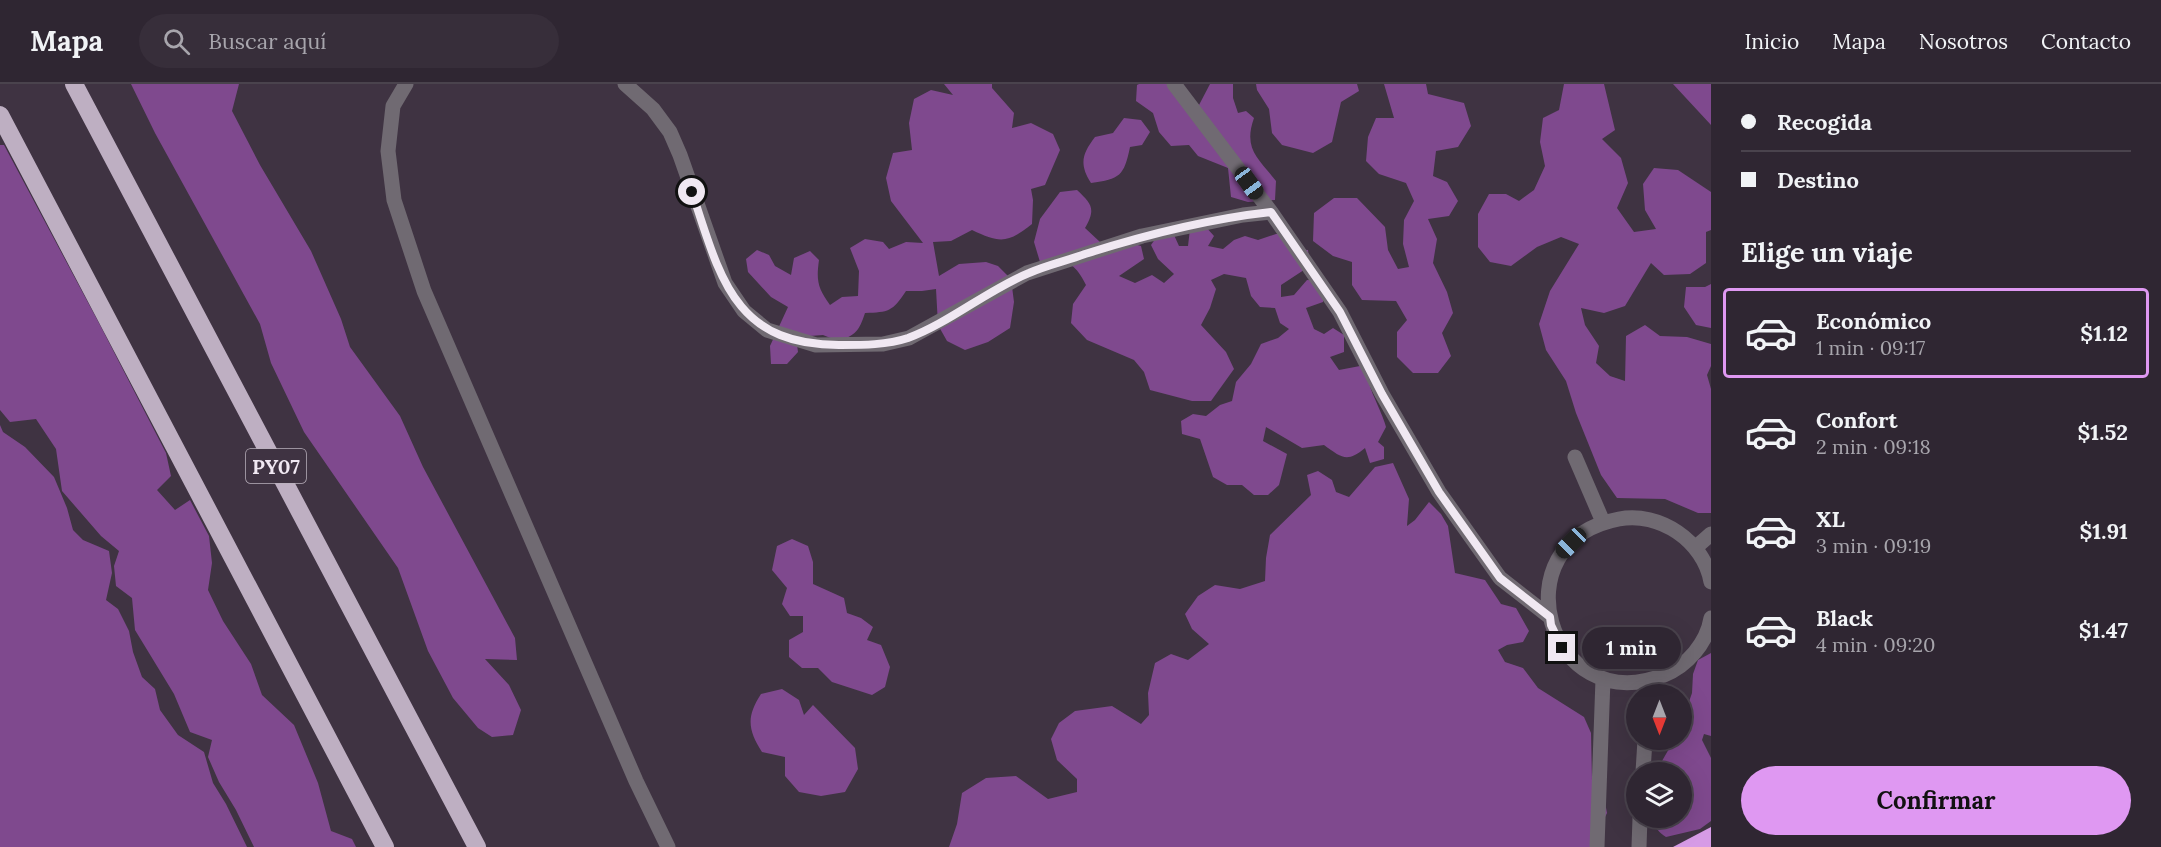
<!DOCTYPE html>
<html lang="es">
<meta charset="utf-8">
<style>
:root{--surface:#2f2632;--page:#372e3a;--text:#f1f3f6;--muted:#a7a5ac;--line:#4a434d;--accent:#df98f2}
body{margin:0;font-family:Lora,serif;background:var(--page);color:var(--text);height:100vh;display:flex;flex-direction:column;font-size:22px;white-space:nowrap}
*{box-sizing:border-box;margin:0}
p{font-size:20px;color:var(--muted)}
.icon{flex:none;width:33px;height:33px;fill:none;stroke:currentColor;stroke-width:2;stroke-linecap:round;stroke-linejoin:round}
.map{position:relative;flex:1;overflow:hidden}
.panel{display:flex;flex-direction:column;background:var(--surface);width:450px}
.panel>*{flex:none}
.guide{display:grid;align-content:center;height:132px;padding:0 30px;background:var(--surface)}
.needle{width:39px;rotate:180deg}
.controls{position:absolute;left:1626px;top:600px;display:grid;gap:12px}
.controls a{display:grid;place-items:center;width:66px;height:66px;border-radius:50%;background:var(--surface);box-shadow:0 6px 24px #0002,0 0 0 2px var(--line);font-size:30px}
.end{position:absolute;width:27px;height:27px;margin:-14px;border:8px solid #f0e8f2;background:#111;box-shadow:0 0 0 3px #111}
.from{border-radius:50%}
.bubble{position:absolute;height:42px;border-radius:21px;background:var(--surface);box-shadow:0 6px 24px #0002,0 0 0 2px var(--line);font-size:20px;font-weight:700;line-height:42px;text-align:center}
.car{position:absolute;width:18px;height:36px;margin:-18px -9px;border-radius:8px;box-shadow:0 0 4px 2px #0007;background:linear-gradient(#222 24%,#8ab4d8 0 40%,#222 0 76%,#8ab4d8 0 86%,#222 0)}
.guide b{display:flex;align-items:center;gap:21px;height:57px;font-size:22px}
.guide b+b{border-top:2px solid var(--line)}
.guide i{width:15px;height:15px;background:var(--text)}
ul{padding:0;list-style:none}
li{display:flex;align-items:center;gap:18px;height:90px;margin:0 12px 9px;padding:0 18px;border:3px solid transparent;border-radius:6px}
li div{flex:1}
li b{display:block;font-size:22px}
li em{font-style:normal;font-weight:700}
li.selected{border-color:var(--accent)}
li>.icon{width:54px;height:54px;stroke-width:1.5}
h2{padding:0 30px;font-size:27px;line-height:72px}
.primary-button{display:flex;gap:12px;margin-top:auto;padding:12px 30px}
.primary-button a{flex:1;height:69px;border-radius:36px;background:var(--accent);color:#111;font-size:24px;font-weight:700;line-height:69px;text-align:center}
header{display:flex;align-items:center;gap:36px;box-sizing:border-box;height:84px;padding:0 30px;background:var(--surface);border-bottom:2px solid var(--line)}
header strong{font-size:28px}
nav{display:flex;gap:33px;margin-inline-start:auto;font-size:21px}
.search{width:420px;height:54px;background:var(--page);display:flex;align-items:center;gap:15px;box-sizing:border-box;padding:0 21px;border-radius:33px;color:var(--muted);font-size:22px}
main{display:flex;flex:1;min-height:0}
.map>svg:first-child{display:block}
</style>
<header>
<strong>Mapa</strong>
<div class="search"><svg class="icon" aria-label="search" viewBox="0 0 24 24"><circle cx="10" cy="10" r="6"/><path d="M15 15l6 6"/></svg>Buscar aquí</div>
<nav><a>Inicio</a><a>Mapa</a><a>Nosotros</a><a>Contacto</a></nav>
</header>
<main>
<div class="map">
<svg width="1711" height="763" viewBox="0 0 1711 763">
<rect width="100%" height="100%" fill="#3f3342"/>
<path fill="#7f498e" d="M131,0h108l-7,27 28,54 51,86 30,68 9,28 50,69 23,51 92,171 2,22 -32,-1 24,26 12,25 -8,25 -21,2 -14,-9 -25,-30 -25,-47 -30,-83 -94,-136 -33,-69 -11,-39 -105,-191z
M944,0h48v4l22,25 -2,15 19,-5 22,11 7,16 -15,35 -14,4 2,11 -1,24c-25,20 -32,19 -60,6l-21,11 -18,1 6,34 20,-12 27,-2 12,4 13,13 3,23 -4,26 -22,14 -23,8 -18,-9 -9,-16 -2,-36 -14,2h-16c-14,21 -17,21 -41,22 -6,18 -9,22 -27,28l-15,-6 -27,2 2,15 -11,12h-16l-1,-18 18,-39 -17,-10 -23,-25 -2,-13 11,-9 12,5 6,11 16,9 3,-17 16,-7 9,9c-3,21 -1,28 11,45l12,-8 16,-1 1,-25 -9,-23 15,-9 18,3 6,7 17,-7 17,1 -32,-42 -5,-23 7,-25 19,-3 -3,-27 5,-24 17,-9 22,5z
M1139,0h31l29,21 11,-21h23v14l5,15 8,-2 8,7c-11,31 4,40 22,63l-1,19 -27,2 -17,-5 -3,-29 -30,-12 -9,-11 -18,1 -12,-14 -6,-19 -17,-12 1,-16z
M1256,0h101l2,7 -18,11 -9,40 -19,11 -31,-8 -10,-12 -3,-24 -12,-19z
M1384,0h42l2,10 36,9 7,23 -13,21 -22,4 -3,25 14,6 11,19 -9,15 -21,3 9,20 -4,24 14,29 6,21 -11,20 9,23 -13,17h-25l-16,-16v-25l10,-12 -11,-19 -34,-1 -10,-15v-23l-19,-6 -20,-15 1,-28 20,-15h23l28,29 3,23 10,19 11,-2 -6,-23 1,-24 10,-19 -8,-18 -27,-9 -13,-13 2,-24 8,-19h18z
M1564,0h40l11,46 -13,9 19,19 7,25 -11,25 17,24 22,-3 -11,-19 -2,-26 11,-16 24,2 33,22v38l-5,2v31l-16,11 -26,1 -13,-12 -26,43 -21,7 -23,-5 4,17 14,21 -3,17 14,13 15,5 1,-45 19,-11 15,11 27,1 24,7v22l-4,9 4,14v124h-13l-33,-14 -48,-1 -16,-23 -25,-62 -10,-32 -20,-31 -7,-26 11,-33 29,-47 -18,-7 -24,10 -26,19 -21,-4 -12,-15v-33l11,-20h17l13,7 15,-11 11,-24 -5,-24 3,-24 16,-8z
M1673,0h38v41z
M1124,34l17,2 9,12 -8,13 -12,2c-6,29 -10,32 -39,36 -12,-19 -9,-29 4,-46l18,-4z
M0,61h4l96,180 66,128 5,23 -14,14 18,20 15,-10 19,36 3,27 -4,27 15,31 28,43 11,31 32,30 24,58 13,48 21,8 4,8h-102l-18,-37 -17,-28 -11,-25 4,-17 -22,-8 -16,-38 -39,-64 -3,-32 -16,-12 -2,-20 5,-15 -18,-15 -39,-45 -6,-42 -20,-30 -26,3 -10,-12z
M1077,106c15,14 19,19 8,38l15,14 24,-1 17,5 3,13 -25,17 16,7 17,-8 12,8 10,-9 -16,-15 -7,-14 7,-10h16l5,11h9l2,-17 15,-3 9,10 -6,10 15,3 11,-9 11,-4 13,4 18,-6h13l8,15 11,1 2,16 -29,19v12l13,-2 13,-15 17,1 -1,21 -17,6 8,21 10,5 9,-6 11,7v17l-14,5 9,13 21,-4c9,13 9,20 15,33 4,10 8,17 11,28l-8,15 6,5v12l-14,4 -5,-15c-18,15 -23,10 -41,-3l-22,3 -36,-21 -3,14 24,13 -8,31 -11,10h-14l-12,-10h-15l-14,-8 -13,-38 -18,-5 -1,-13 12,-7 13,2 14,-11 12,-4 4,-19 15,-18 10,-20 17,-6 11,-9 -9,-6 -5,-15 -15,-1 -9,-11 -5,-18 -22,-4 -13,6 5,9 -6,19 -9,17 25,27 8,17 -23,32h-19l-42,-11 -6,-18 -10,-12 -47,-20 -16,-17 2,-19 13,-19c-13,-25 -19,-24 -46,-23l-6,-20 6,-23 20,-27z
M1711,200v44l-15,-3 -12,-18 2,-20h19z
M0,341l3,7 22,15 29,30 13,31 6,22 10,10 26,11 3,22 -6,27 12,9 11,22 4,21 9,25 13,12 5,21 18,25 26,17 9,31 13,21 21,43h-247z
M1393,379l16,36 -2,27 8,-6 14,-18 12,12 7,12 7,47 30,7 16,24 15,4 13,23 -6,11 -16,3 -9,5 7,12 18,6 15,20 46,29 7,16 1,47 11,12 4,21 -17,34h-641l8,-23 5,-31 24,-15 30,-2 32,23 29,-7v-13l-20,-19 -6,-21 8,-16 16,-12 37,-5 29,18 8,-9 -1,-22 7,-30 16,-9 17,6 21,-16 -17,-15 -7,-15 13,-18 17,-11 25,4 25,-8 1,-23 4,-23 41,-40 -4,-20 11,-4 14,9 4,12 13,5 26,-30z
M792,455l16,7 5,16v22l31,14 3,15 14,5 12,9 -6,13 14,5 9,22 -5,20 -13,8 -40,-13 -14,-14h-16l-13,-11v-17l14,-8v-16h-13l-8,-12 5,-16 -15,-18 5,-24z
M1711,569v83l-7,-2 -2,6 9,18v63l-11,8 -34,8c-8,-5 -12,-10 -11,-19h27v-46h-19l-1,-11 12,-21h8v-18l10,-29 1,-19 5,-14z
M782,605l17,11 5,15 9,-10 42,43 3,21 -13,23 -24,4 -22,-4 -14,-16v-19l-23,-5c-14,-22 -16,-35 -1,-58z"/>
<path fill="#d69be6" d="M1711,743v20h-38z"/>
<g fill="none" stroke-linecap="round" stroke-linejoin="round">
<path stroke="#706a72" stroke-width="15" d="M406,0l-13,22 -5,45 6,49 30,91 212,490 32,66
M625,0l28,25 17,23 10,23 45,128 19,28 23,19 49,15 67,-1 26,-6 118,-65 115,-37 101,-21 28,-3
M1174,0l97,128 69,100 42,82 57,98 61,86 50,39
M1575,373l28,65
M1695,464l16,-14
M1711,498c-7,-41 -52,-71 -92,-63 -123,23 -71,202 45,156 23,-9 43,-32 47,-57
M1643,688l2,-32
M1597,763l6,-168
M1639,763l1,-29"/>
<path stroke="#beafc2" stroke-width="18" d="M74,0l403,763
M0,31l385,732"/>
</g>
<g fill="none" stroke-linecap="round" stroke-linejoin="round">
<path stroke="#f0e8f2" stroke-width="8" d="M692,108c28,85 42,154 149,153 22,0 46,0 67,-7 41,-15 81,-49 121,-65 18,-8 37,-12 56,-19 60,-19 122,-35 186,-42l69,100 42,82 57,98 61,86 50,39 1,8 11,23"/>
</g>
<g text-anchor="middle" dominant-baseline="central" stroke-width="6" stroke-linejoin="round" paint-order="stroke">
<rect fill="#3f3342" stroke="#bbb2bd" stroke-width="1.5" x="246" y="365" width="60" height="34" rx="4.5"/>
<g font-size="20" font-weight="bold" fill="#f0e8f2">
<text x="276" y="382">PY07</text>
</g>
</g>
</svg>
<div class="controls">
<a><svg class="needle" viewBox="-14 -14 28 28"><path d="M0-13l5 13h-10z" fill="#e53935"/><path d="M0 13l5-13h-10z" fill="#a7a5ac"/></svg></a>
<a><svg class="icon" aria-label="layers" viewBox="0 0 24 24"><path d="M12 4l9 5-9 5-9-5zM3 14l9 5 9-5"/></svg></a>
</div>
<i class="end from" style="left:692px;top:108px"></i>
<i class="end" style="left:1562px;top:564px"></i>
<div class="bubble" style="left:1582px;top:543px;width:99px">1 min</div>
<i class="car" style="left:1249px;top:99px;rotate:144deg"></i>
<i class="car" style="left:1571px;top:459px;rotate:225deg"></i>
</div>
<section class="panel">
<div class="guide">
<b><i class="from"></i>Recogida</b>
<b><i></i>Destino</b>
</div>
<h2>Elige un viaje</h2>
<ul>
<li class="selected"><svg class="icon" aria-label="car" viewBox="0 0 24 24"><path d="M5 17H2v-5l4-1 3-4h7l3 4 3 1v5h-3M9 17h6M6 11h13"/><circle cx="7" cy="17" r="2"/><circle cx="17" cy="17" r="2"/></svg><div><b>Económico</b><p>1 min · 09:17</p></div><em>$1.12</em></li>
<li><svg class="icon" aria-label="car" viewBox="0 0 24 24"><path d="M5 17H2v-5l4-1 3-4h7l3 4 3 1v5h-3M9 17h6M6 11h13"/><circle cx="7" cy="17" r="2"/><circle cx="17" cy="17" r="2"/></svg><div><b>Confort</b><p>2 min · 09:18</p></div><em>$1.52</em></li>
<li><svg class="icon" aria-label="car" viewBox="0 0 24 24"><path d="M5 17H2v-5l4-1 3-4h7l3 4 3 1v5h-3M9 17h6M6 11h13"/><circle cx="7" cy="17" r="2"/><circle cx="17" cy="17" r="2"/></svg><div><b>XL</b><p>3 min · 09:19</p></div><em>$1.91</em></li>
<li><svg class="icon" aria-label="car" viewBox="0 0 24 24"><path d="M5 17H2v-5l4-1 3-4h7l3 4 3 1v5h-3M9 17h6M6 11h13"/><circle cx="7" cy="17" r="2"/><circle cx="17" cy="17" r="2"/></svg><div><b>Black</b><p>4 min · 09:20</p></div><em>$1.47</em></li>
</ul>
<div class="primary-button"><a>Confirmar</a></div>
</section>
</main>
